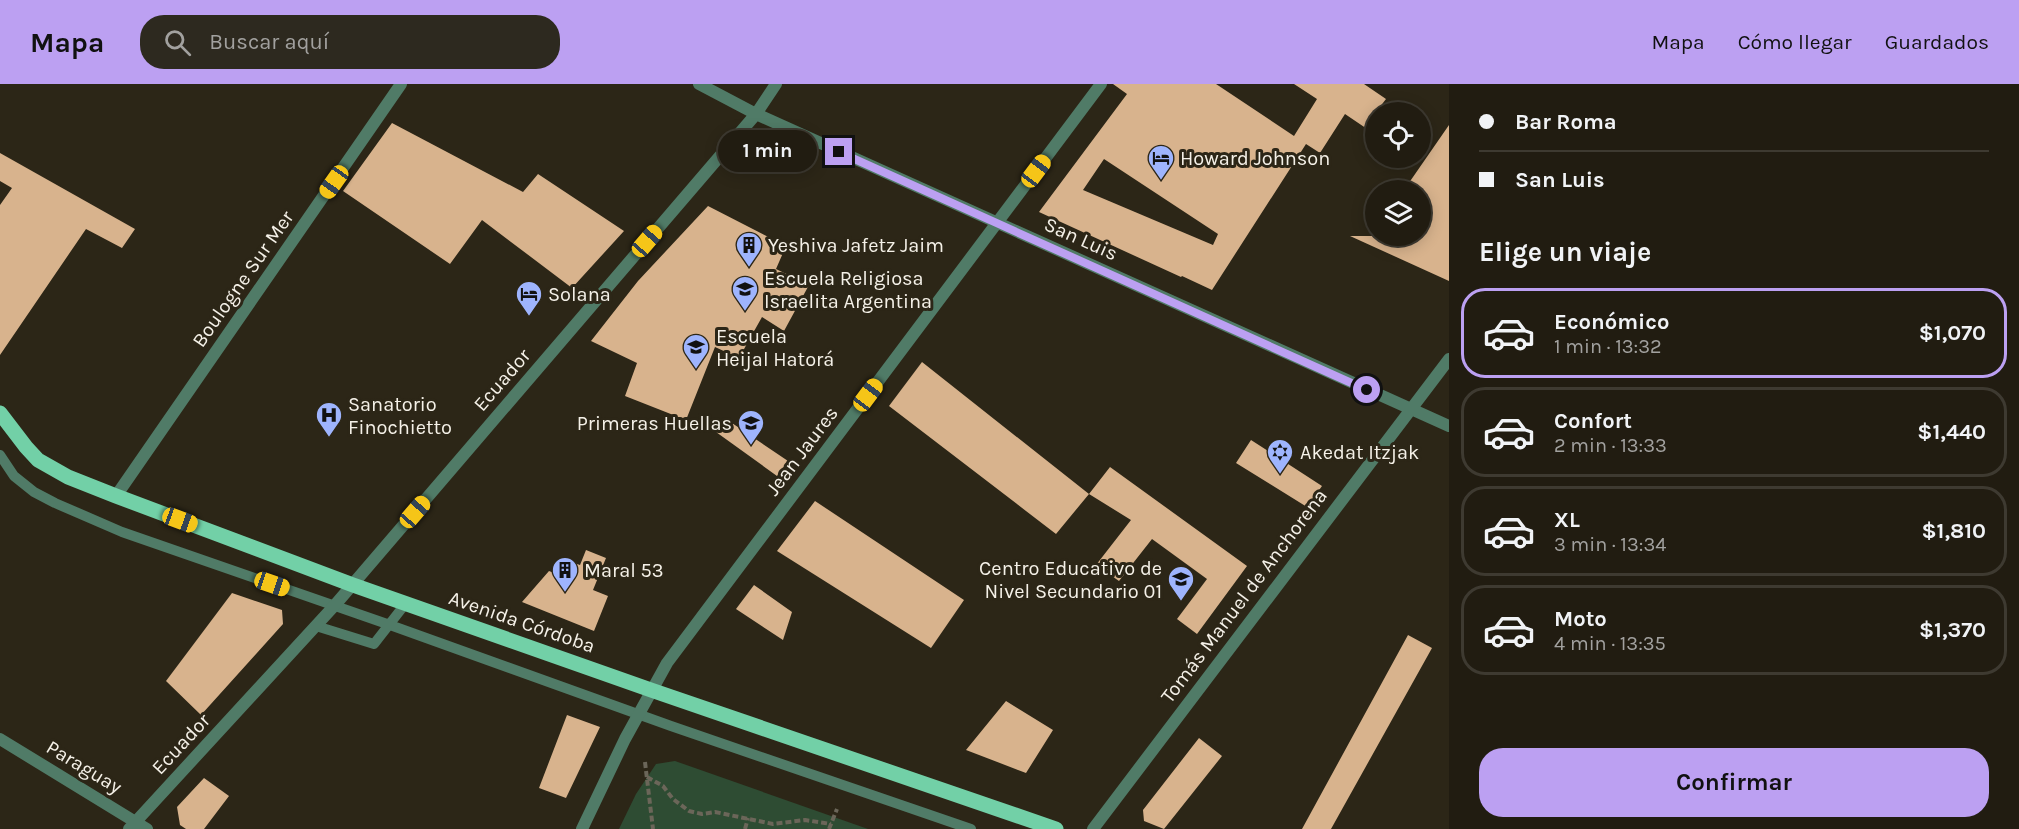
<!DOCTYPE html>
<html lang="es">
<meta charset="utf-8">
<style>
:root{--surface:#211c11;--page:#2d291f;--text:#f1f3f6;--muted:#a2a19f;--line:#3e3a31;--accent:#bca0f2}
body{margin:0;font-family:Karla,sans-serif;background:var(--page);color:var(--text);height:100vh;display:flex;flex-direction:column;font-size:22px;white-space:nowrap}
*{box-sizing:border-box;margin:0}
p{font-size:20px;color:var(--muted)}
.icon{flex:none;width:33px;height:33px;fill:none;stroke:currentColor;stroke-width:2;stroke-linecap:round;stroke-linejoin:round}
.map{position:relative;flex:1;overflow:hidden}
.side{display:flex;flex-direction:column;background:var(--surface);width:570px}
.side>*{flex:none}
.top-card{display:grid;align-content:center;height:132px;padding:0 30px;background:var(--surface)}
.controls{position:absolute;left:1365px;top:18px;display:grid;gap:12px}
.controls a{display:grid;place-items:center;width:66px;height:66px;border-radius:50%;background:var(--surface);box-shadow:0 3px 15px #0003,0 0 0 2px var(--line);font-size:30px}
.end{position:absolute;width:27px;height:27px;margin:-14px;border:8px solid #bca0f2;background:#111;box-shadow:0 0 0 3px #111}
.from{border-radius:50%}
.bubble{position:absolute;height:42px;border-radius:21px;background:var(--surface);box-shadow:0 3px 15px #0003,0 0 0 2px var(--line);font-size:20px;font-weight:700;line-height:42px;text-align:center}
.car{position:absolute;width:18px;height:36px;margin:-18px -9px;border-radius:8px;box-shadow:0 0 4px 2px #0007;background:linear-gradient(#f5c518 24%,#345 0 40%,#f5c518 0 76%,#345 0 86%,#f5c518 0)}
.top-card b{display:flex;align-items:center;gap:21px;height:57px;font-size:22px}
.top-card b+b{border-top:2px solid var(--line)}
.top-card i{width:15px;height:15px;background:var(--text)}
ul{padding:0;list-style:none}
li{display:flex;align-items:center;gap:18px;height:90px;margin:0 12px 9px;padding:0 18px;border:3px solid var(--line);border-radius:24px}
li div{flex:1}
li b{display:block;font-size:22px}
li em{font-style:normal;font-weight:700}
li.on{border-color:var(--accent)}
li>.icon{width:54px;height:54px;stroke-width:1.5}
h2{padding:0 30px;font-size:27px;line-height:72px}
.cta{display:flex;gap:12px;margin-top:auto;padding:12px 30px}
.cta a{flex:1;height:69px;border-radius:24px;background:var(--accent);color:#111;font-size:24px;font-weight:700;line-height:69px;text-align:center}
header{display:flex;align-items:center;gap:36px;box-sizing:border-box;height:84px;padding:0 30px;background:var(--accent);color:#111}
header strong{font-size:28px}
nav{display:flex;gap:33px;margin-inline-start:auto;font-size:21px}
.search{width:420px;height:54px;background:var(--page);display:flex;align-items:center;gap:15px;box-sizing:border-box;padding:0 21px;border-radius:24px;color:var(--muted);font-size:22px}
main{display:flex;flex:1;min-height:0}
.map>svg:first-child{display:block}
</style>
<header>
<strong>Mapa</strong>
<div class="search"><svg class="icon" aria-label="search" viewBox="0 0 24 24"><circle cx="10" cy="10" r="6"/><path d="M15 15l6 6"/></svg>Buscar aquí</div>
<nav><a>Mapa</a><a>Cómo llegar</a><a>Guardados</a></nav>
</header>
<main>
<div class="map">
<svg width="1449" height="745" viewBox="0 0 1449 745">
<rect width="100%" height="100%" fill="#2c2617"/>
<path fill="#2e4c33" d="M675,677l193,68h-249l17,-35 20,-30z"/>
<path fill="#d8b38d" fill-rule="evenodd" d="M1113,0h103l78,52 23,-37 -23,-15h70l22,15 -10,13v23l-31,-21 -25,39 -14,-9 -94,146 -30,-14 -1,1 -142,-65 88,-118zM1104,75l114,75 -5,11 -130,-55z
M392,39l131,69 15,-18 86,57 -52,57 -90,-68 -32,44 -107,-73z
M1449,41v156l-99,-45h70v-46h-16z
M0,69l135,76 -13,19 -36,-19 -86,126v-150l12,-17 -12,-7z
M708,122l78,40 -10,23 33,16 -25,46 -22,-14 -23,41 -24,-11 -29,73 -61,-24 12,-33 -46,-22 47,-60z
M922,278l167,132 -33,40 -167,-128z
M726,335l62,42 -11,15 -61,-44z
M1251,356l71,46 -15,21 -71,-44z
M1110,383l137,99 -50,68 -20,-15 30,-40 -55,-40 -33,42 -23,-16 35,-45 -42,-26z
M815,417l149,99 -33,48 -154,-97z
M586,466l20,8 -13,32 15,6 -14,35 -72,-29 27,-31 16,6 6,-15 9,3z
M754,501l38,27 -9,28 -47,-31z
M232,509l50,17 1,14 -82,91 -35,-34z
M1408,551l24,13 -101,181h-29z
M1006,617l47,29 -27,43 -60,-23z
M567,631l33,12 -34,71 -27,-10z
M1199,654l23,18 -58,73 -20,-8 -1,-11z
M204,694l25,18 -25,33h-18l-6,-4 -3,-18z"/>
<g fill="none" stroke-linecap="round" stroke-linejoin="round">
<path stroke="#6b6659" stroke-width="4" stroke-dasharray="6 3" stroke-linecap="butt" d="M645,678l8,67
M647,693l16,9 10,13 16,12 13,3 13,-2 58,12 32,-4 26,4
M745,745l3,-11
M829,745l8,-20"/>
<path stroke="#507b67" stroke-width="10" d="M0,371l14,21 20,16 21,11 67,29 268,93 281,101 300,103
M316,542l58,18 32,-41"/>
<path stroke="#507b67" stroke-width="12" d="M699,0l57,30 693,312
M116,412l285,-412
M0,655l147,90
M129,745l206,-224 421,-491 20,-30
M582,745l43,-90 42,-76 434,-579
M1093,745l356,-470"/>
<path stroke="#72d0a7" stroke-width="15" d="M0,329l26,34 12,13 30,17 48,19 237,89 298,105 405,139"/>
</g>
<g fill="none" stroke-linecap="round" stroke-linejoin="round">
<path stroke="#bca0f2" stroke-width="8" d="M839,68l528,238"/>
</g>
<defs>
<g id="hotel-pin" transform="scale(1.35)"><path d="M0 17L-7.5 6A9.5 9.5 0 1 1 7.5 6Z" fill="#9eb4fd" stroke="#2c2617"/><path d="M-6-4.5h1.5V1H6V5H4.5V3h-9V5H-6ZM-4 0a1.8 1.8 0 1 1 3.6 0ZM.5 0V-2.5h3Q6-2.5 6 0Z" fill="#111"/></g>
<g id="building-pin" transform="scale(1.35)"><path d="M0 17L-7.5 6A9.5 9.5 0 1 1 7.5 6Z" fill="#9eb4fd" stroke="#2c2617"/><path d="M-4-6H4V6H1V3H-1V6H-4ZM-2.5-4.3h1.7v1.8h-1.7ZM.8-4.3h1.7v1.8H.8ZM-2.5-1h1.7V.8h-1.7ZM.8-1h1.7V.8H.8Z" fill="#111"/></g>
<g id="school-pin" transform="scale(1.35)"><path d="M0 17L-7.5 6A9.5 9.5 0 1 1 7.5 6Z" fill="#9eb4fd" stroke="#2c2617"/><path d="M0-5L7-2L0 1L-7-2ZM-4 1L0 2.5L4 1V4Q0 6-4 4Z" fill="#111"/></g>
<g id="hospital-pin" transform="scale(1.35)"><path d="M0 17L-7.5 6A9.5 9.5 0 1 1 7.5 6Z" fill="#9eb4fd" stroke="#2c2617"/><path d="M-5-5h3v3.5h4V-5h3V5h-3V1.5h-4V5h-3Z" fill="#111"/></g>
<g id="synagogue-pin" transform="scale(1.35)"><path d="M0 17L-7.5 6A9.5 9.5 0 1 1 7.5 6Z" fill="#9eb4fd" stroke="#2c2617"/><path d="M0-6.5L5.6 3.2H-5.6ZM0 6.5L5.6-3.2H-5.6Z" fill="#111"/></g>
</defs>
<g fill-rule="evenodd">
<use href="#hotel-pin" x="1161" y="74"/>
<use href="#building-pin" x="749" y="161"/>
<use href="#school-pin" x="745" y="205"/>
<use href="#hotel-pin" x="529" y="210"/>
<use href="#school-pin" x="696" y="263"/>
<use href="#hospital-pin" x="329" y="331"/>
<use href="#school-pin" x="751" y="339"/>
<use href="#synagogue-pin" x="1280" y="368"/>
<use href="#building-pin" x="565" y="486"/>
<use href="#school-pin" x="1181" y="495"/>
</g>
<g text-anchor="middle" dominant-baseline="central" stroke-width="6" stroke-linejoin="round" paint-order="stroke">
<g font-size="20" fill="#f5f1e8" stroke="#2c2617" text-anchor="start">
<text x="1180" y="74">Howard Johnson</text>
<text x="768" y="161">Yeshiva Jafetz Jaim</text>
<text x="764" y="194">Escuela Religiosa<tspan x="764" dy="23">Israelita Argentina</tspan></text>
<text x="548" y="210">Solana</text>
<text x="716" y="252">Escuela<tspan x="716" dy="23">Heijal Hatorá</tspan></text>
<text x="348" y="320">Sanatorio<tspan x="348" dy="23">Finochietto</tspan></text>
<text x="732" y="339" text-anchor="end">Primeras Huellas</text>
<text x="1300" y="368">Akedat Itzjak</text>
<text x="1162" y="484" text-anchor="end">Centro Educativo de<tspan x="1162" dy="23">Nivel Secundario 01</tspan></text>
<text x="584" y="486">Maral 53</text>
</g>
<g font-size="20" fill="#f5f1e8" stroke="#2c2617">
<text transform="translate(1081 155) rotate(24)">San Luis</text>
<text transform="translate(243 195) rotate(-55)">Boulogne Sur Mer</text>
<text transform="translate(502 296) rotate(-49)">Ecuador</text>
<text transform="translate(802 367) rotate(-53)">Jean Jaures</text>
<text transform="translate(1244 512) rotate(-53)">Tomás Manuel de Anchorena</text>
<text transform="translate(522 538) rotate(19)">Avenida Córdoba</text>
<text transform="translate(181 660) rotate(-47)">Ecuador</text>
<text transform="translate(84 683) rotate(31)">Paraguay</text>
</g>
</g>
</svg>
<div class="controls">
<a><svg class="icon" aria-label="locate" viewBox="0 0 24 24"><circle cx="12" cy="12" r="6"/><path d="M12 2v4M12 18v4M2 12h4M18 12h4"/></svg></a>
<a><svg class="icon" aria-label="layers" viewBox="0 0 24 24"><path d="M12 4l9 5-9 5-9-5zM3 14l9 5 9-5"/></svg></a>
</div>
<i class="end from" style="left:1367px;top:306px"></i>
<i class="end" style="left:839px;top:68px"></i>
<div class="bubble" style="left:718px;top:46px;width:99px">1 min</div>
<i class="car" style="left:1036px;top:87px;rotate:37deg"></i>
<i class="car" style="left:334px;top:98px;rotate:215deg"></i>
<i class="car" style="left:647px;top:157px;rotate:41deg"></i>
<i class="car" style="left:868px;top:311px;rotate:37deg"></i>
<i class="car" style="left:415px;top:428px;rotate:41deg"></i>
<i class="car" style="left:180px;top:436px;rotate:110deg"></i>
<i class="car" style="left:272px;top:500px;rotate:109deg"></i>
</div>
<section class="side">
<div class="top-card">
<b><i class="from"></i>Bar Roma</b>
<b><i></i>San Luis</b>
</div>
<h2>Elige un viaje</h2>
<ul>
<li class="on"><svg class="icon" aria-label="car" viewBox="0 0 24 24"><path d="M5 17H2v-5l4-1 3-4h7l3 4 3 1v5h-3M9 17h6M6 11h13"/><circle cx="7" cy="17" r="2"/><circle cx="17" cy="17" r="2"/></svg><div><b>Económico</b><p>1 min · 13:32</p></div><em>$1,070</em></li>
<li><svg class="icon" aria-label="car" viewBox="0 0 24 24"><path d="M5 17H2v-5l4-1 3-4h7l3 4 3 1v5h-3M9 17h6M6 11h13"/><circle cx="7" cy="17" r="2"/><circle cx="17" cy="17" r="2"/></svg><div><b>Confort</b><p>2 min · 13:33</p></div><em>$1,440</em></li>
<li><svg class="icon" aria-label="car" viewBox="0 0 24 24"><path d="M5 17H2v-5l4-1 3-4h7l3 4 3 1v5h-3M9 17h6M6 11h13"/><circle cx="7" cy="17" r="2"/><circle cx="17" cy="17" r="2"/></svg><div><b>XL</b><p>3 min · 13:34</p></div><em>$1,810</em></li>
<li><svg class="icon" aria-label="car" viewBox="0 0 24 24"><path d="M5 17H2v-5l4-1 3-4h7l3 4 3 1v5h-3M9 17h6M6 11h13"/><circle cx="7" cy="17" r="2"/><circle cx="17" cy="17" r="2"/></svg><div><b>Moto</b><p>4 min · 13:35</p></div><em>$1,370</em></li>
</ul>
<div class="cta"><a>Confirmar</a></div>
</section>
</main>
